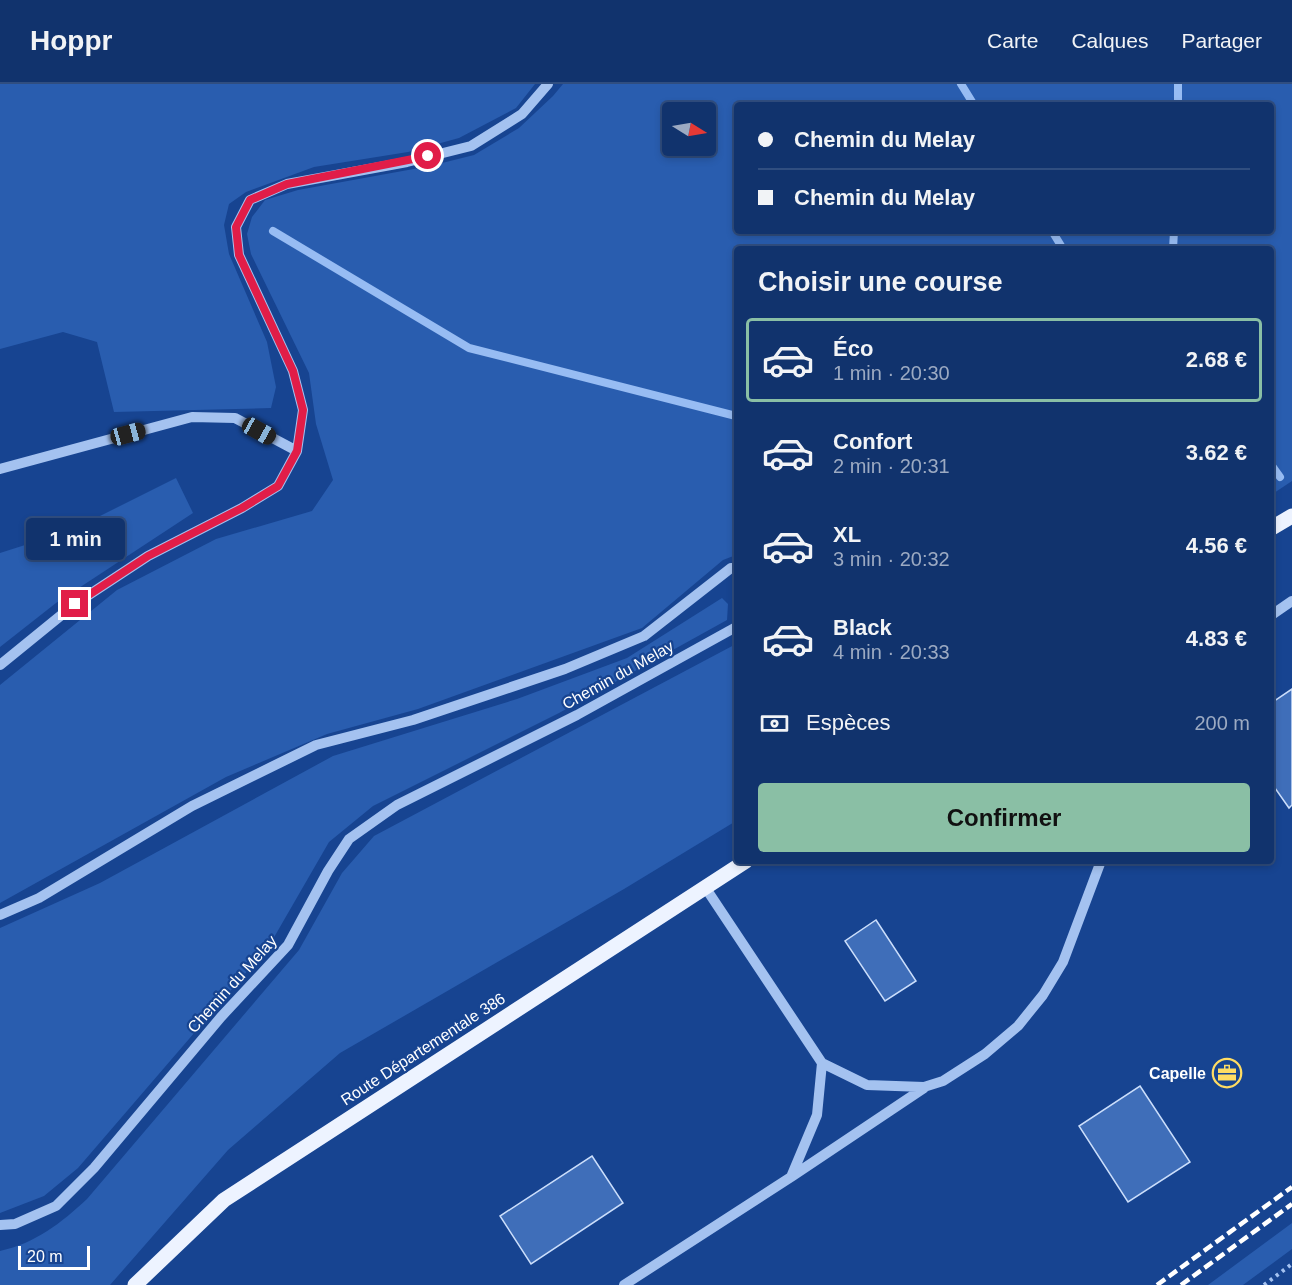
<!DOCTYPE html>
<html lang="fr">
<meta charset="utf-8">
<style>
:root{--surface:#11336d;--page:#1a3b72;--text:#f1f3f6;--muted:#9caac2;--line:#304e80;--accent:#8abfa5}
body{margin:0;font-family:Arial,sans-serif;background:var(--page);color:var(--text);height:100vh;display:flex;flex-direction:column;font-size:22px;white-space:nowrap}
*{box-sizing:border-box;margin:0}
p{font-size:20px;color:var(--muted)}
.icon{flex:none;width:33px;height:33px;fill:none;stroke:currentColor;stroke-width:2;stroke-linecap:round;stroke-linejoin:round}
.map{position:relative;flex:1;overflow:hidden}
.panel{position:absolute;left:734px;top:162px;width:540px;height:618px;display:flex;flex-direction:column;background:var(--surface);border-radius:6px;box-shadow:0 3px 9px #0003,0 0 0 2px var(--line)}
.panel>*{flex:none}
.top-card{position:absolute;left:734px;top:18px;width:540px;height:132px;border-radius:6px;box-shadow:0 3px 9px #0003,0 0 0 2px var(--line);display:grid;align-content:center;height:132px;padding:0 24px;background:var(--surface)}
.needle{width:39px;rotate:101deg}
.fabs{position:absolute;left:662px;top:18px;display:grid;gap:12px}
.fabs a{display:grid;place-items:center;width:54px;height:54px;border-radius:6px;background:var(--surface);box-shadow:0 3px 9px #0003,0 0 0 2px var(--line);font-size:30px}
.scale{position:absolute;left:18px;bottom:15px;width:72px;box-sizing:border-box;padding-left:6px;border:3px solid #fff;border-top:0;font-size:16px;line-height:21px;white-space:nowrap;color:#fff;-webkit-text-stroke:4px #174491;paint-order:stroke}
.end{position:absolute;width:27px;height:27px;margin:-14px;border:8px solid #e11d48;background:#fff;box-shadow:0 0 0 3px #fff}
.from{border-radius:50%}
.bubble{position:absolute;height:42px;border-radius:6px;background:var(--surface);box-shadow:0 3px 9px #0003,0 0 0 2px var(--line);font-size:20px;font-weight:600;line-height:42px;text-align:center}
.car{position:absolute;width:18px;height:36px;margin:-18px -9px;border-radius:8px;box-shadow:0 0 4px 2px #0007;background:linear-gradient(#222 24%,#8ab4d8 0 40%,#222 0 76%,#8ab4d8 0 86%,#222 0)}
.top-card b{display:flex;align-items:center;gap:21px;height:57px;font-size:22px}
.top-card b+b{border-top:2px solid var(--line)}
.top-card i{width:15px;height:15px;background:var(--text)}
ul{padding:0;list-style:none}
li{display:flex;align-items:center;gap:18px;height:84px;margin:0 12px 9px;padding:0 12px;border:3px solid transparent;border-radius:6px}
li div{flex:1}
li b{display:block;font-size:22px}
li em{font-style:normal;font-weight:600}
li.active{border-color:var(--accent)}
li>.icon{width:54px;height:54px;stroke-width:1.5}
h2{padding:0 24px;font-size:27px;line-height:72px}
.pay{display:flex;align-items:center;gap:15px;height:66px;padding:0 24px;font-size:22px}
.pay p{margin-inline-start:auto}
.cta{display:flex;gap:12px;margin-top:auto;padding:12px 24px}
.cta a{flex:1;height:69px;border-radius:6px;background:var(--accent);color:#111;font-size:24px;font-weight:600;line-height:69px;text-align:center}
header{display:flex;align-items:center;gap:36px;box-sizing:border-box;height:84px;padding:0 30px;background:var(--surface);border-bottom:2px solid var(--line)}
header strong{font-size:28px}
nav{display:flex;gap:33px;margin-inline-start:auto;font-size:21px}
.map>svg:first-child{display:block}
</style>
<header>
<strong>Hoppr</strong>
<nav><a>Carte</a><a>Calques</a><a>Partager</a></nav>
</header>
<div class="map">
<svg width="1292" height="1201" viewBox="0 0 1292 1201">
<rect width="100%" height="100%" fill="#174491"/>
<path fill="#295daf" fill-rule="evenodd" d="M0,0h535l-19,24 -57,30 -51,14 -94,15 -68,25 -17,12 -5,21 5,29 38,88 9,45 -5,21 -157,4 -17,-70 -34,-10 -63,17z
M563,0h729v397l-21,14 -1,-246h-534v306l-13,5 -81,68 -224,81 -91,25 -101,43 -226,126v-218l117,-95 99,-51 96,-28 21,-31 -17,-56 -7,-51 -58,-119 -4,-20 5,-17 13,-17 33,-10 132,-24 44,-11 45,-27 34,-32zM736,21h534v126h-534zM672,28h33v34h-33z
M176,394l17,35 -137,90 -56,44v-94l72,-23z
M722,514l6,6 -1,16 -168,93 -186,93 -44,36 -60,104 -191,222 -34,28 -44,17v-285l100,-45 233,-127 184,-57 110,-41z
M736,560v177l-112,68 -284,164 -112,97 -118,135h-110v-34c36,-8 61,-28 87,-52l212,-249 43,-77 32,-37z
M1292,1139v26l-49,36h-35z"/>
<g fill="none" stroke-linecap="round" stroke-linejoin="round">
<path stroke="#97bcf3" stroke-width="8" d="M961,0l13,21
M1178,21v-21
M273,147l196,117 267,68
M1052,147l11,18
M1173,165l1,-18
M1270,379l10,14"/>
</g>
<path fill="#3f6eb9" stroke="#cbdefb" stroke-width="1.5" d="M1292,605v116l-3,3 -19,-27v-77z
M876,836l40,61 -31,20 -40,-60z
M1140,1002l50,76 -62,40 -49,-76z
M592,1072l31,47 -92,61 -31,-48z"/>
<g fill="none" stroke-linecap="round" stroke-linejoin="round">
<path stroke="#a4c2f0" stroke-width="4" stroke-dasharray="3 4.5" stroke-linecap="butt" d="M1264,1201l28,-21"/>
<path stroke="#a4c2f0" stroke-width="10" d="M0,385l192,-52 43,1 62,33
M1270,532l22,-15
M0,581l75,-61 73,-48 94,-48 36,-22 19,-35 6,-41 -10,-39 -54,-116 -3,-28 14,-27 37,-16 120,-22 64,-16 51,-32 26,-30
M0,831l39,-17 153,-92 124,-61 97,-25 152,-51 79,-33 87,-68h5
M822,979l45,22 57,2 19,-6 42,-27 33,-28 25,-31 20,-33 38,-101
M791,1093l133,-89
M0,1141l15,-1 41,-18 38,-38 127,-151 67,-72 40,-74 21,-32 48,-34 180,-90 159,-88
M624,1201l167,-108 26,-62 5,-52 -117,-176"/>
<path stroke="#edf3ff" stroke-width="15" d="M1270,445l22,-13
M135,1201l89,-85 522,-339"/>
<path stroke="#fff" stroke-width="4.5" stroke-dasharray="10 4.5" stroke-linecap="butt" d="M1157,1201l135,-98
M1181,1201l111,-81"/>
</g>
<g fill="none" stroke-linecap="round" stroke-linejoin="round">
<path stroke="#e11d48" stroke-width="8" d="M75,520l73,-48 94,-48 36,-22 19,-35 6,-41 -10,-39 -54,-116 -3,-28 14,-27 37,-16 141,-28"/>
</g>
<defs>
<g id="office-ring" transform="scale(1.5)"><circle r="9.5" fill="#174491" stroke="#ffdc63" stroke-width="1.5"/><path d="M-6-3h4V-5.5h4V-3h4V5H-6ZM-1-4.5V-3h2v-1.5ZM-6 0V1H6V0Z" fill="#ffdc63"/></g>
</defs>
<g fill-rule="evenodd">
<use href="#office-ring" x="1227" y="989"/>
</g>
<g text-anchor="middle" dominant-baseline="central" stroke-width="4.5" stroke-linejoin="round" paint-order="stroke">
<g font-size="16" fill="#fff" stroke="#174491">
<text transform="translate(618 591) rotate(-29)">Chemin du Melay</text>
<text transform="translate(232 900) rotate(-48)">Chemin du Melay</text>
<text transform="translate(423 965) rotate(-33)">Route Départementale 386</text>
</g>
<g font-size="16" font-weight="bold" fill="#fff" stroke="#174491" text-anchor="end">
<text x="1206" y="989">Capelle</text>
</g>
</g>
</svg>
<div class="fabs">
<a><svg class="needle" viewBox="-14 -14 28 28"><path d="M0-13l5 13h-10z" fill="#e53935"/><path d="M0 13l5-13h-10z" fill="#9caac2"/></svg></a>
</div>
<div class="scale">20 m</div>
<i class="end from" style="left:428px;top:72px"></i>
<i class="end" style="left:75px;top:520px"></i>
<div class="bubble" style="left:26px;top:434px;width:99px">1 min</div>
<i class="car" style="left:259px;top:347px;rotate:119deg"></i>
<i class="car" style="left:128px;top:350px;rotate:75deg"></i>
<div class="top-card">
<b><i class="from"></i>Chemin du Melay</b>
<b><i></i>Chemin du Melay</b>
</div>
<section class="panel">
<h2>Choisir une course</h2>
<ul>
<li class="active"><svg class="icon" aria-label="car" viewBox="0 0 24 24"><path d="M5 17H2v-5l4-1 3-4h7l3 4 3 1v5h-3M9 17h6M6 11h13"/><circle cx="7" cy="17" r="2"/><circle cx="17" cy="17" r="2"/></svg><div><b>Éco</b><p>1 min · 20:30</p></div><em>2.68 €</em></li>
<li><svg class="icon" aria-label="car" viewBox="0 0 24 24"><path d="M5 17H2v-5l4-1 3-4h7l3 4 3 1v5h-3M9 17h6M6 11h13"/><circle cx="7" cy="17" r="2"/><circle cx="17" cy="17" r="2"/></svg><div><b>Confort</b><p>2 min · 20:31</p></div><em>3.62 €</em></li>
<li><svg class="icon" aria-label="car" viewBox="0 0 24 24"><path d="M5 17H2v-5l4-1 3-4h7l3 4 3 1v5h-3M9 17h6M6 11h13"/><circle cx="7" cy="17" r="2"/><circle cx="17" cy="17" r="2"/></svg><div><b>XL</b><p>3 min · 20:32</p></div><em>4.56 €</em></li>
<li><svg class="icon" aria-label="car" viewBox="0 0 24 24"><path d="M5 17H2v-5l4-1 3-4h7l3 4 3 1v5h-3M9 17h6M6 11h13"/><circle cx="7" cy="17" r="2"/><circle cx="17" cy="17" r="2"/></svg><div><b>Black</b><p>4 min · 20:33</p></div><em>4.83 €</em></li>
</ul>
<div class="pay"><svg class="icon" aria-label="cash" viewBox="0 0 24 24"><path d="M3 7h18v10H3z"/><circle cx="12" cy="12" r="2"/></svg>Espèces<p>200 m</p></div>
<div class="cta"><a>Confirmer</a></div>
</section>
</div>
